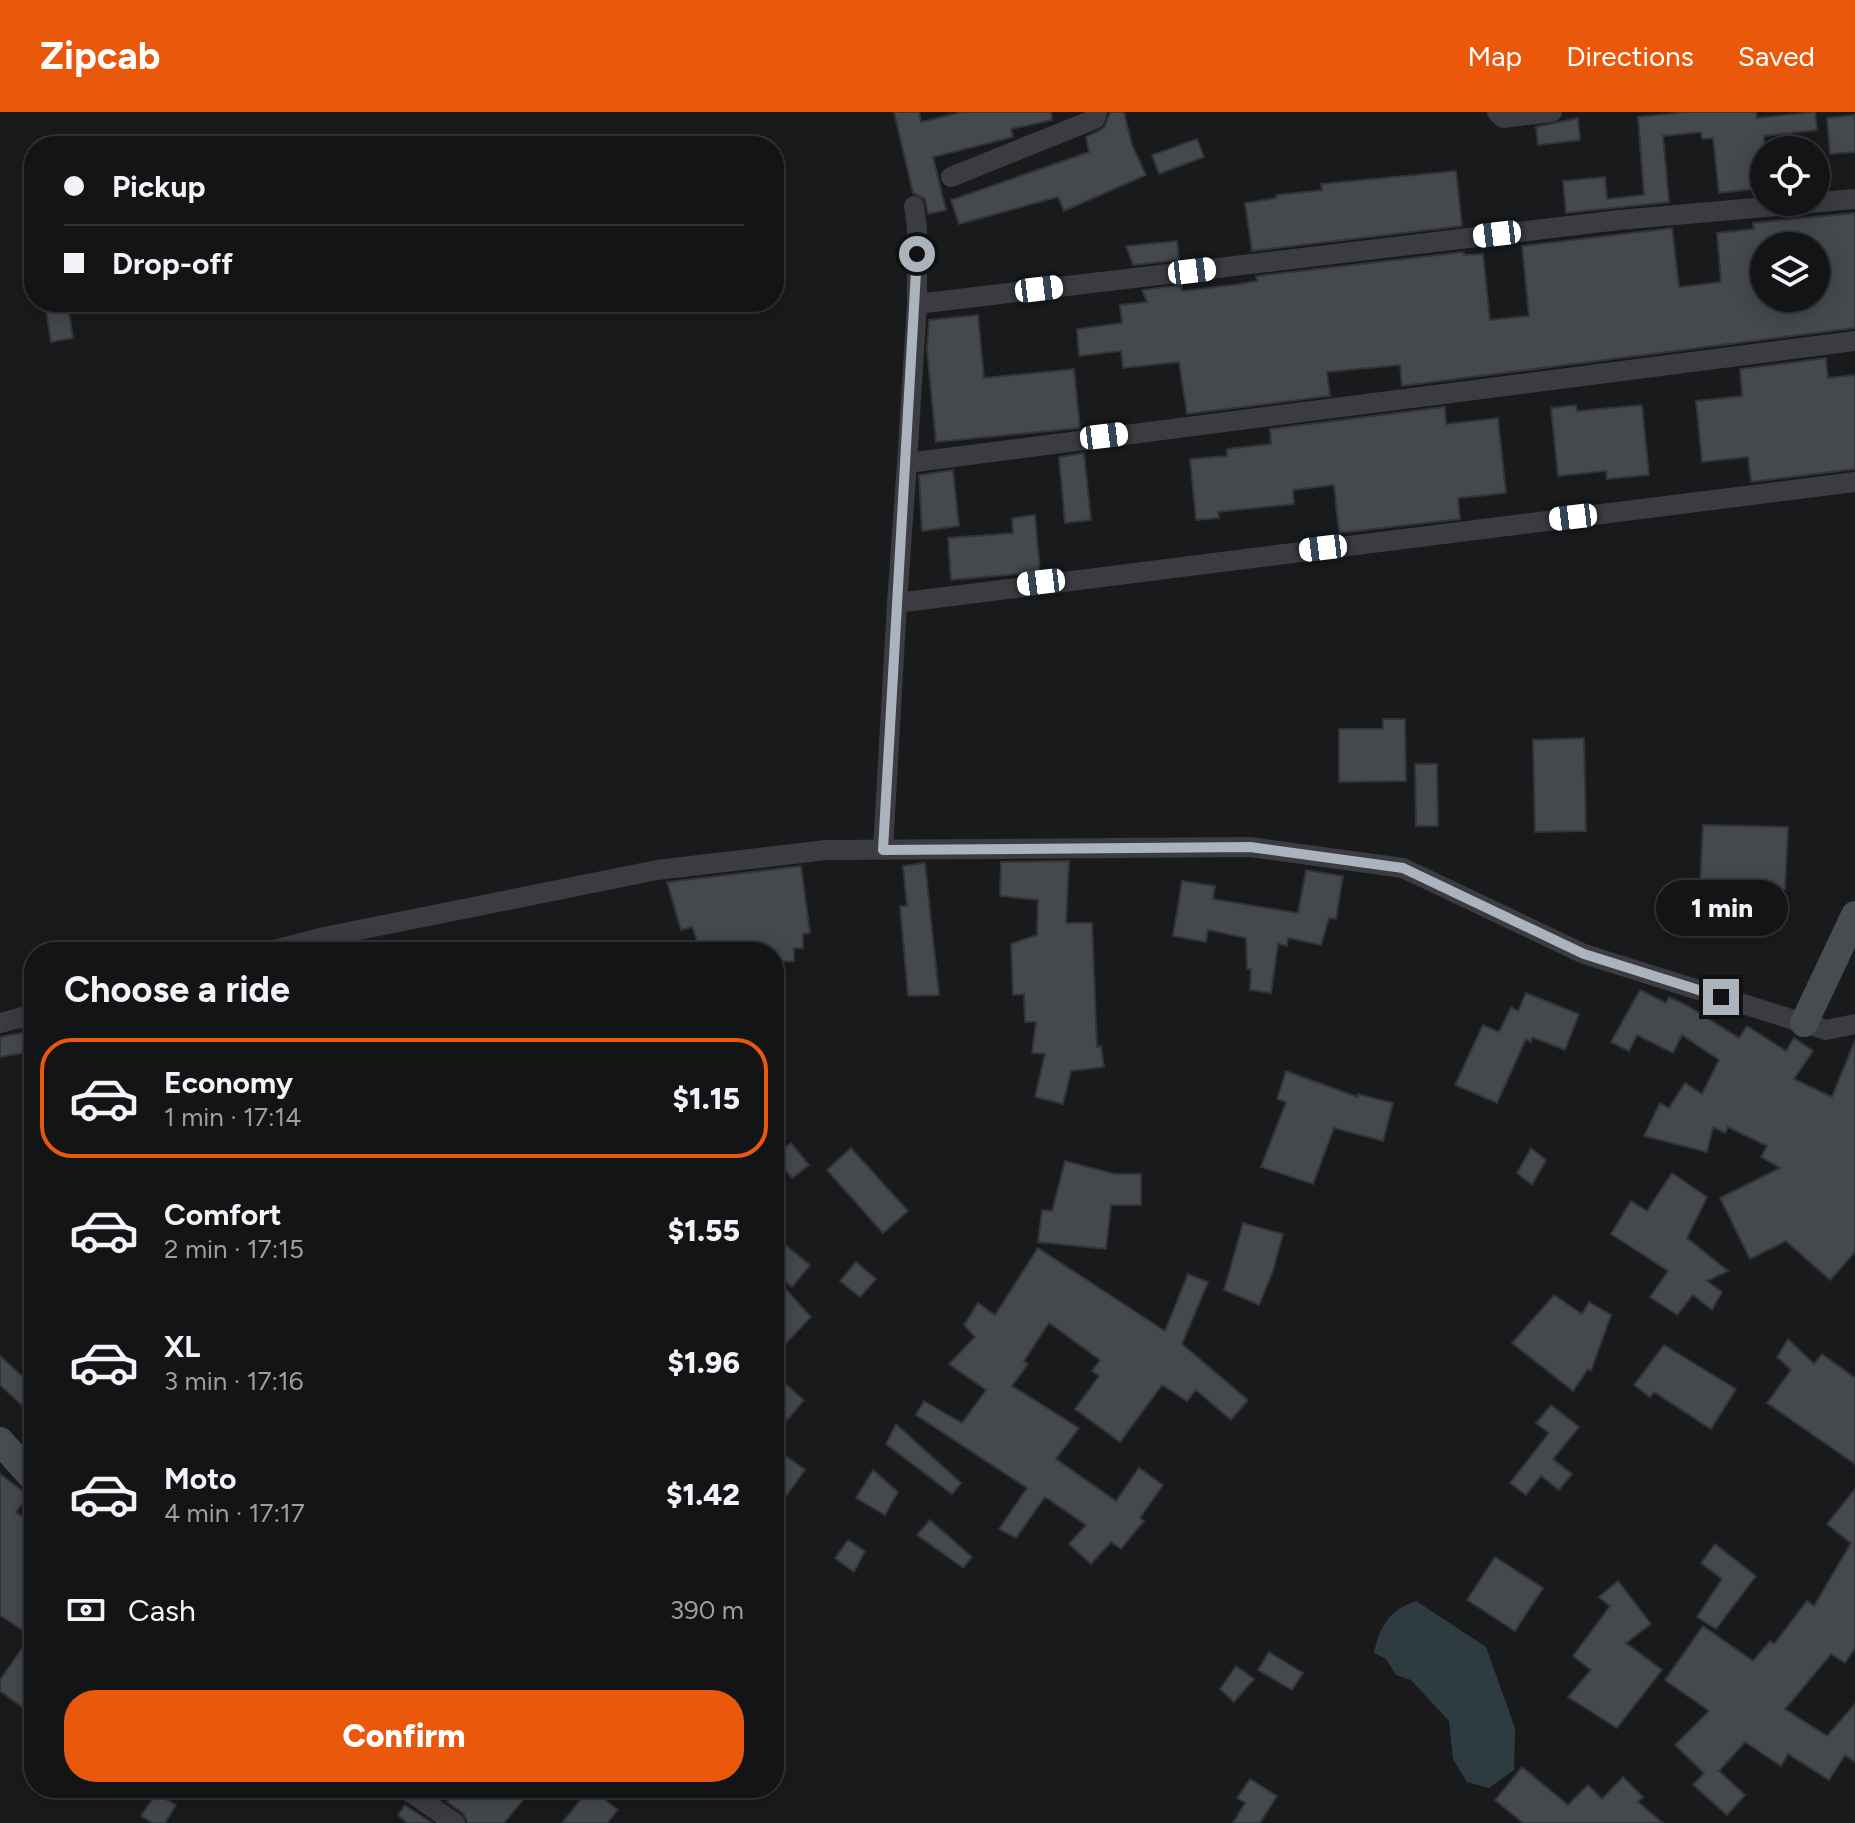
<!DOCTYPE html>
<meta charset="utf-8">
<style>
:root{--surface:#131415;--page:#202122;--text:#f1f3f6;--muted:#9d9ea0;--line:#323334;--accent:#ea580c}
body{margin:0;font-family:Figtree,sans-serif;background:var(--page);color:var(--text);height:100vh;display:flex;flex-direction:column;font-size:30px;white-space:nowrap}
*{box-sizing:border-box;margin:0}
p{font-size:26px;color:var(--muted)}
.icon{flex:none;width:44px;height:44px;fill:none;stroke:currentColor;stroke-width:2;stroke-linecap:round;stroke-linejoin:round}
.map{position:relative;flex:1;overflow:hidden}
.details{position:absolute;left:24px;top:830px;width:760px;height:856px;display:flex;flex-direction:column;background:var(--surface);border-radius:32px;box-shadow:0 4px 20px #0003,0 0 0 2px var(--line)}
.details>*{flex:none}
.banner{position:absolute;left:24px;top:24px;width:760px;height:176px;border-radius:32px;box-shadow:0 4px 20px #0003,0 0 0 2px var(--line);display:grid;align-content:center;height:176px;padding:0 40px;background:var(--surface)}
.fabs{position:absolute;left:1750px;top:24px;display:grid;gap:16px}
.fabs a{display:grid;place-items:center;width:80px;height:80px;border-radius:50%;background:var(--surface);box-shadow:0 4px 20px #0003,0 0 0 2px var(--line);font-size:40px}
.end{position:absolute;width:36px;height:36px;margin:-18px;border:10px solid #abb3bc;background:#111;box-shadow:0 0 0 4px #111}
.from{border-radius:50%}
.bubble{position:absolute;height:56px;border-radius:28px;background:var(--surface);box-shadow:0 4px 20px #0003,0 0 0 2px var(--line);font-size:26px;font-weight:800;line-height:56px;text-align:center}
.car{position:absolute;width:24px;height:48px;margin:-24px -12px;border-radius:10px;box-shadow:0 0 6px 2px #0007;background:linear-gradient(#fff 24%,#345 0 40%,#fff 0 76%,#345 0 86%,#fff 0)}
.banner b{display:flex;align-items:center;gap:28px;height:76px;font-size:30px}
.banner b+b{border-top:2px solid var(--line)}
.banner i{width:20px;height:20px;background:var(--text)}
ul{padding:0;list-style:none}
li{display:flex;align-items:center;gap:24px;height:120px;margin:0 16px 12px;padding:0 24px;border:4px solid transparent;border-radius:32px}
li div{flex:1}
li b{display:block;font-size:30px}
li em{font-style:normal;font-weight:800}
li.selected{border-color:var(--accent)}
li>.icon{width:72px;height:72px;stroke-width:1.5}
h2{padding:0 40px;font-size:36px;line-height:96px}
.pay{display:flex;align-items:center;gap:20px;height:88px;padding:0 40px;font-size:30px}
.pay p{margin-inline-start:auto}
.primary-button{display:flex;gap:16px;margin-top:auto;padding:16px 40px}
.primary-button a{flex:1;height:92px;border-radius:32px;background:var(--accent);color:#fff;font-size:32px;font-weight:800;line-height:92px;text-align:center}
header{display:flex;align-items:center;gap:48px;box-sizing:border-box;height:112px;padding:0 40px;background:var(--accent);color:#fff}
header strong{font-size:38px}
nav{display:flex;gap:44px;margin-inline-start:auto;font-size:28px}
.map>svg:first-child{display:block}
</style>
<header>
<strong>Zipcab</strong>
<nav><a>Map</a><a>Directions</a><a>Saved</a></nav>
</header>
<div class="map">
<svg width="1855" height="1711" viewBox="0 0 1855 1711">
<rect width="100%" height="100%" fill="#191a1c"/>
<path fill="#2e3c41" d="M1416,1489l70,46 29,81 -1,42 -25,18 -22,-6 -14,-23 -4,-38 -38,-41 -15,-5 -10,-16 -12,-6c6,-28 16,-43 42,-52z"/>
<path fill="#45484c" stroke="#333438" stroke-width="2" fill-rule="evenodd" d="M894,0h25l2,10 41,-10h89l1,8 -41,9 2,8 -80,20 13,53 -18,4 -3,-15 -12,-6z
M1110,0h14l8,33 14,30 -82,36 -6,-14 -99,27 -8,-24 138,-48 -3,-15 18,-9z
M1687,0h69l1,6 58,-6 2,18 -53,6v52l-45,5 -6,-55 -11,1 -1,-7 -38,4 6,66 -103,11 -3,-32 42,-4 2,22 37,-4 -6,-78z
M1855,3v37l-25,2 -3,-36z
M1578,6l2,22 -42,5 -2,-18z
M1197,27l7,18 -45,17 -7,-19z
M1456,59l6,55 -210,25 -7,-48 32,-5 -1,-3 46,-5 -1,-6z
M1855,101v115l-453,58 -2,-21 -73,7 3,24 -143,18 -8,-52 -56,6 -2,-17 -42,5 -2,-27 45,-6 -2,-18 27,-3 -5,-12 39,-5 1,6 58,-7 17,-3 -1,-5 208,-24v3l19,-1 7,66 39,-4 -7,-70 150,-18 7,59 42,-5 -4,-49 37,-4 -1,-6zM1764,134h52v52h-52z
M1177,129l2,19 -46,5 -7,-19z
M68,194l5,32 -22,4 -5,-32z
M978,203l6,63 90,-9 6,59 -144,14 -9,-92 2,-30z
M1826,246l2,20 27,-3v94l-104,13 -3,-25 -46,5 -6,-61 46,-5 -2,-27z
M1576,293l1,6 65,-6 7,70 -42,4 -1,-8 -48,5 -7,-68z
M1445,295l1,17 52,-6 8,75 -48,5 2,21 -121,14 -5,-48 -41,5 1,14 -76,8 1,6 -23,2 -6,-61 37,-3v-7l44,-5 -1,-15z
M1084,341l7,67 -26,3 -6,-66z
M953,358l6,56 -37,5 -3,-56z
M1035,403l5,57 -89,8 -3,-42 65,-5 -1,-15z
M1383,607h22l1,62 -67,1v-53h44z
M1584,626l2,93 -51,1 -2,-92z
M1415,652h22l1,62h-22z
M1703,713l85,2 -3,62 -85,-3z
M1069,749l-3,62h26l5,124 4,-1 3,21 -33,4 -8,33 -28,-7 10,-43 -13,-1 4,-31h-11l-1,-28 -11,1 -2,-51 26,-9 1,-35 -38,-4 1,-34z
M925,751l14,132 -31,1 -8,-90h7l-4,-40z
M801,754l9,67 -7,1v14h-9v13l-20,1v-10h-73l-9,-25 -11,3 -14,-48z
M1306,758l37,6 -7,43 -7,-1 -8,27 -33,-7 -1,8 -9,-2 -7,49 -21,-3 1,-21h-4l-1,-31 -38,-8 -2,12 -33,-6 9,-55 33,5 -2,13 85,14z
M1640,878l26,13 3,-6 19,9 51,32 8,-12 39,25 8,-13 19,13 -19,28 38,18 23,-57v212l-25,28 -44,-39 -36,18 -30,-61 60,-30 -19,-11 6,-11 -39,-19 -3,6 -12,-6 -6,25 -63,-16 16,-33 9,5 16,-25 17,11 17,-34 -37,-25 -9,18 -36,-18 -8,16 -18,-9z
M1526,881l53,21 -14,36 -33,-13 -1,5 -5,-3 -29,64 -42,-18 28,-60 16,7 12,-25 7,4z
M27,920l3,20 -30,5v-20z
M1286,959l72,26v-3l35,9 -10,38 -49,-13 -21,56 -52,-17 25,-65 -9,-3z
M791,1031l18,22 -17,13 -18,-22z
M851,1036l57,63 -25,22 -56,-63z
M1531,1036l15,12 -14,25 -15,-12z
M1065,1049l50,13h26v31h-30l-5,44 -68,-7 4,-32 10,1z
M1672,1061l35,24 -20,41 41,33 -21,10 15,11 -10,18 -19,-15 -16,20 -27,-18 18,-26 -57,-37 20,-33 16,10z
M1243,1111l40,11 -10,37 -14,34 -35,-15z
M774,1124l36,29 -18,22 -18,-15z
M1038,1136l127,83 23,-57 20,8 -26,62 66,56 -17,20 -35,-30 -9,11 -25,-16 -42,57 -45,-33 24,-33 -7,-5 8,-11 -51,-37 -25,38 4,3 -16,22 67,42 -23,31 60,42 23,-33 24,17 -23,33 4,3 -23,28 -10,-7 -20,22 -22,-20 17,-19 -41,-28 -29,41 -17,-9 28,-41 -111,-73 8,-14 38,22 24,-33 -37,-26 26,-27 -11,-12 14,-22 17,12z
M856,1150l20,17 -16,18 -20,-16z
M784,1175l27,30 -37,39v-58z
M1554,1183l28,19 7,-12 22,13 -20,56 -3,-2 -15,22 -61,-48z
M1788,1227l26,25 8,-10 33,24v86l-88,-61 24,-33 -14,-13z
M1664,1233l72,44 -25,40 -57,-37 -4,5 -16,-12z
M0,1244l34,31v30l-34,-32z
M774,1262l30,26 -30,36z
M1551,1293l28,22 -26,32 19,15 -13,16 -18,-14 -15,19 -16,-12 39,-50 -13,-10z
M896,1312l65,59 -9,11 -66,-50z
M774,1335l31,23 -31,43z
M873,1358l25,22 -13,23 -29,-17z
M0,1362l28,21 -12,17 18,13v94l-9,13 -25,-17z
M1855,1377v159l-10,15 -14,-9 -46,55 42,27 28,-32v58l-10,-7 -16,25 -41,-26 -7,12 -36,-24 -26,29 26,24 -18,20 -34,-30 11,-12 -29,-28 34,-34 -44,-31 38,-54 50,35 17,-20 4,3 33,-43 7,5 37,-63 -24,-19z
M930,1408l42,37 -9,11 -46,-33z
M848,1428l17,11 -11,21 -19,-14z
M1715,1432l41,32 -40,53 -19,-12 25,-38 -21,-16z
M1495,1445l48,31 -28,43 -48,-31z
M1618,1469l33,43 -25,19 36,27 -45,58 -49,-31 23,-27 -18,-14 37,-50 -11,-9z
M34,1519v85l-34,-25v-11z
M1269,1540l34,21 -11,17 -34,-20z
M1236,1554l18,13 -20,23 -14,-13z
M1522,1655l46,38 20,-20 14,14 21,-22 20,20 -5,5 25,21h-140l-28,-23z
M1250,1667l27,17 -17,27h-27l12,-20 -8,-5z
M458,1676h75l-29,35h-36l-5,-10 -16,-11z
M590,1676l28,22 -11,13h-45z
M156,1682l20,11 -11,18h-12l-12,-7z
M405,1693l27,18h-25l-9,-8z"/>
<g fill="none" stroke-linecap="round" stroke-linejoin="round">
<path stroke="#3a3c41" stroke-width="20" d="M1497,0l6,6 49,-6
M951,65l144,-58 2,-7
M914,94l3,22v76l702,-84 236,-21
M907,351l10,-159
M897,491l10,-140 948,-122
M883,738l14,-247 958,-121
M267,840l57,-15 333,-67 169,-20 424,-3 153,21 181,86 242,76 29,-6
M0,911l34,-9
M404,1676l51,35"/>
<path stroke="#484c51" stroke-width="28" d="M1804,911l51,-108
M0,1329l34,38"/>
</g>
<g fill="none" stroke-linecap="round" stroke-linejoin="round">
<path stroke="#abb3bc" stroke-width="10" d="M917,142l-34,596 367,-3 153,21 181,86 137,43"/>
</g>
</svg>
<div class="fabs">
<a><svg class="icon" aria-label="locate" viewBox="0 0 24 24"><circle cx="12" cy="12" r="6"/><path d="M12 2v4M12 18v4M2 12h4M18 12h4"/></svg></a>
<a><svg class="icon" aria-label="layers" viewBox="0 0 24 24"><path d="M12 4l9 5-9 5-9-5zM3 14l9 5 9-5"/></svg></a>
</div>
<i class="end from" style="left:917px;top:142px"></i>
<i class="end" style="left:1721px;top:885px"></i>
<div class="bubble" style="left:1656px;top:768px;width:132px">1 min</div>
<i class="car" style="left:1497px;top:122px;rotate:263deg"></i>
<i class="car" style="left:1192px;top:159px;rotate:83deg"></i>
<i class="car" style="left:1039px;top:177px;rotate:83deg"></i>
<i class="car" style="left:1104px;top:324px;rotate:83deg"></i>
<i class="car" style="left:1573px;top:405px;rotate:263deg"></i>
<i class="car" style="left:1323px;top:436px;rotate:263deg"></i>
<i class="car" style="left:1041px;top:470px;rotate:263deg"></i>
<div class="banner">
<b><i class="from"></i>Pickup</b>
<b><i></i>Drop-off</b>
</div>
<section class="details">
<h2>Choose a ride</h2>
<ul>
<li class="selected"><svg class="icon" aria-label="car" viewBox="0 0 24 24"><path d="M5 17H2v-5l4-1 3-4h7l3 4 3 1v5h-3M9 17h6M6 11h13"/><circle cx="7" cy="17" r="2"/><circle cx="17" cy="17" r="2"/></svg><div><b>Economy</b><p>1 min · 17:14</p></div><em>$1.15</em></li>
<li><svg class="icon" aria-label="car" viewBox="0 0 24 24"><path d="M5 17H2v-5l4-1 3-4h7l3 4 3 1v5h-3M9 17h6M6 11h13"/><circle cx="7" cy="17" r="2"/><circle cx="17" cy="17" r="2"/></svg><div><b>Comfort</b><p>2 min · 17:15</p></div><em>$1.55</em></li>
<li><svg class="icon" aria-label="car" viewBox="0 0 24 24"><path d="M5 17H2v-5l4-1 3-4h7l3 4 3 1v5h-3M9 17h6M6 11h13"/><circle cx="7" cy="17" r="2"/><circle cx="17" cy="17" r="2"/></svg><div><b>XL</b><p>3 min · 17:16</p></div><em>$1.96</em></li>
<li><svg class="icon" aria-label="car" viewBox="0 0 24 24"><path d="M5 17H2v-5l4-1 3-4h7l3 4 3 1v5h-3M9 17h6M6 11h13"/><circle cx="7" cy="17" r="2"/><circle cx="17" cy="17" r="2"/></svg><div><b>Moto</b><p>4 min · 17:17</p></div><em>$1.42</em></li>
</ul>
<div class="pay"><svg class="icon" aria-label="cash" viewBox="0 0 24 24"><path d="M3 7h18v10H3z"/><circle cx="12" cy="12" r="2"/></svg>Cash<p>390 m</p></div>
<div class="primary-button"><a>Confirm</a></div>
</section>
</div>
